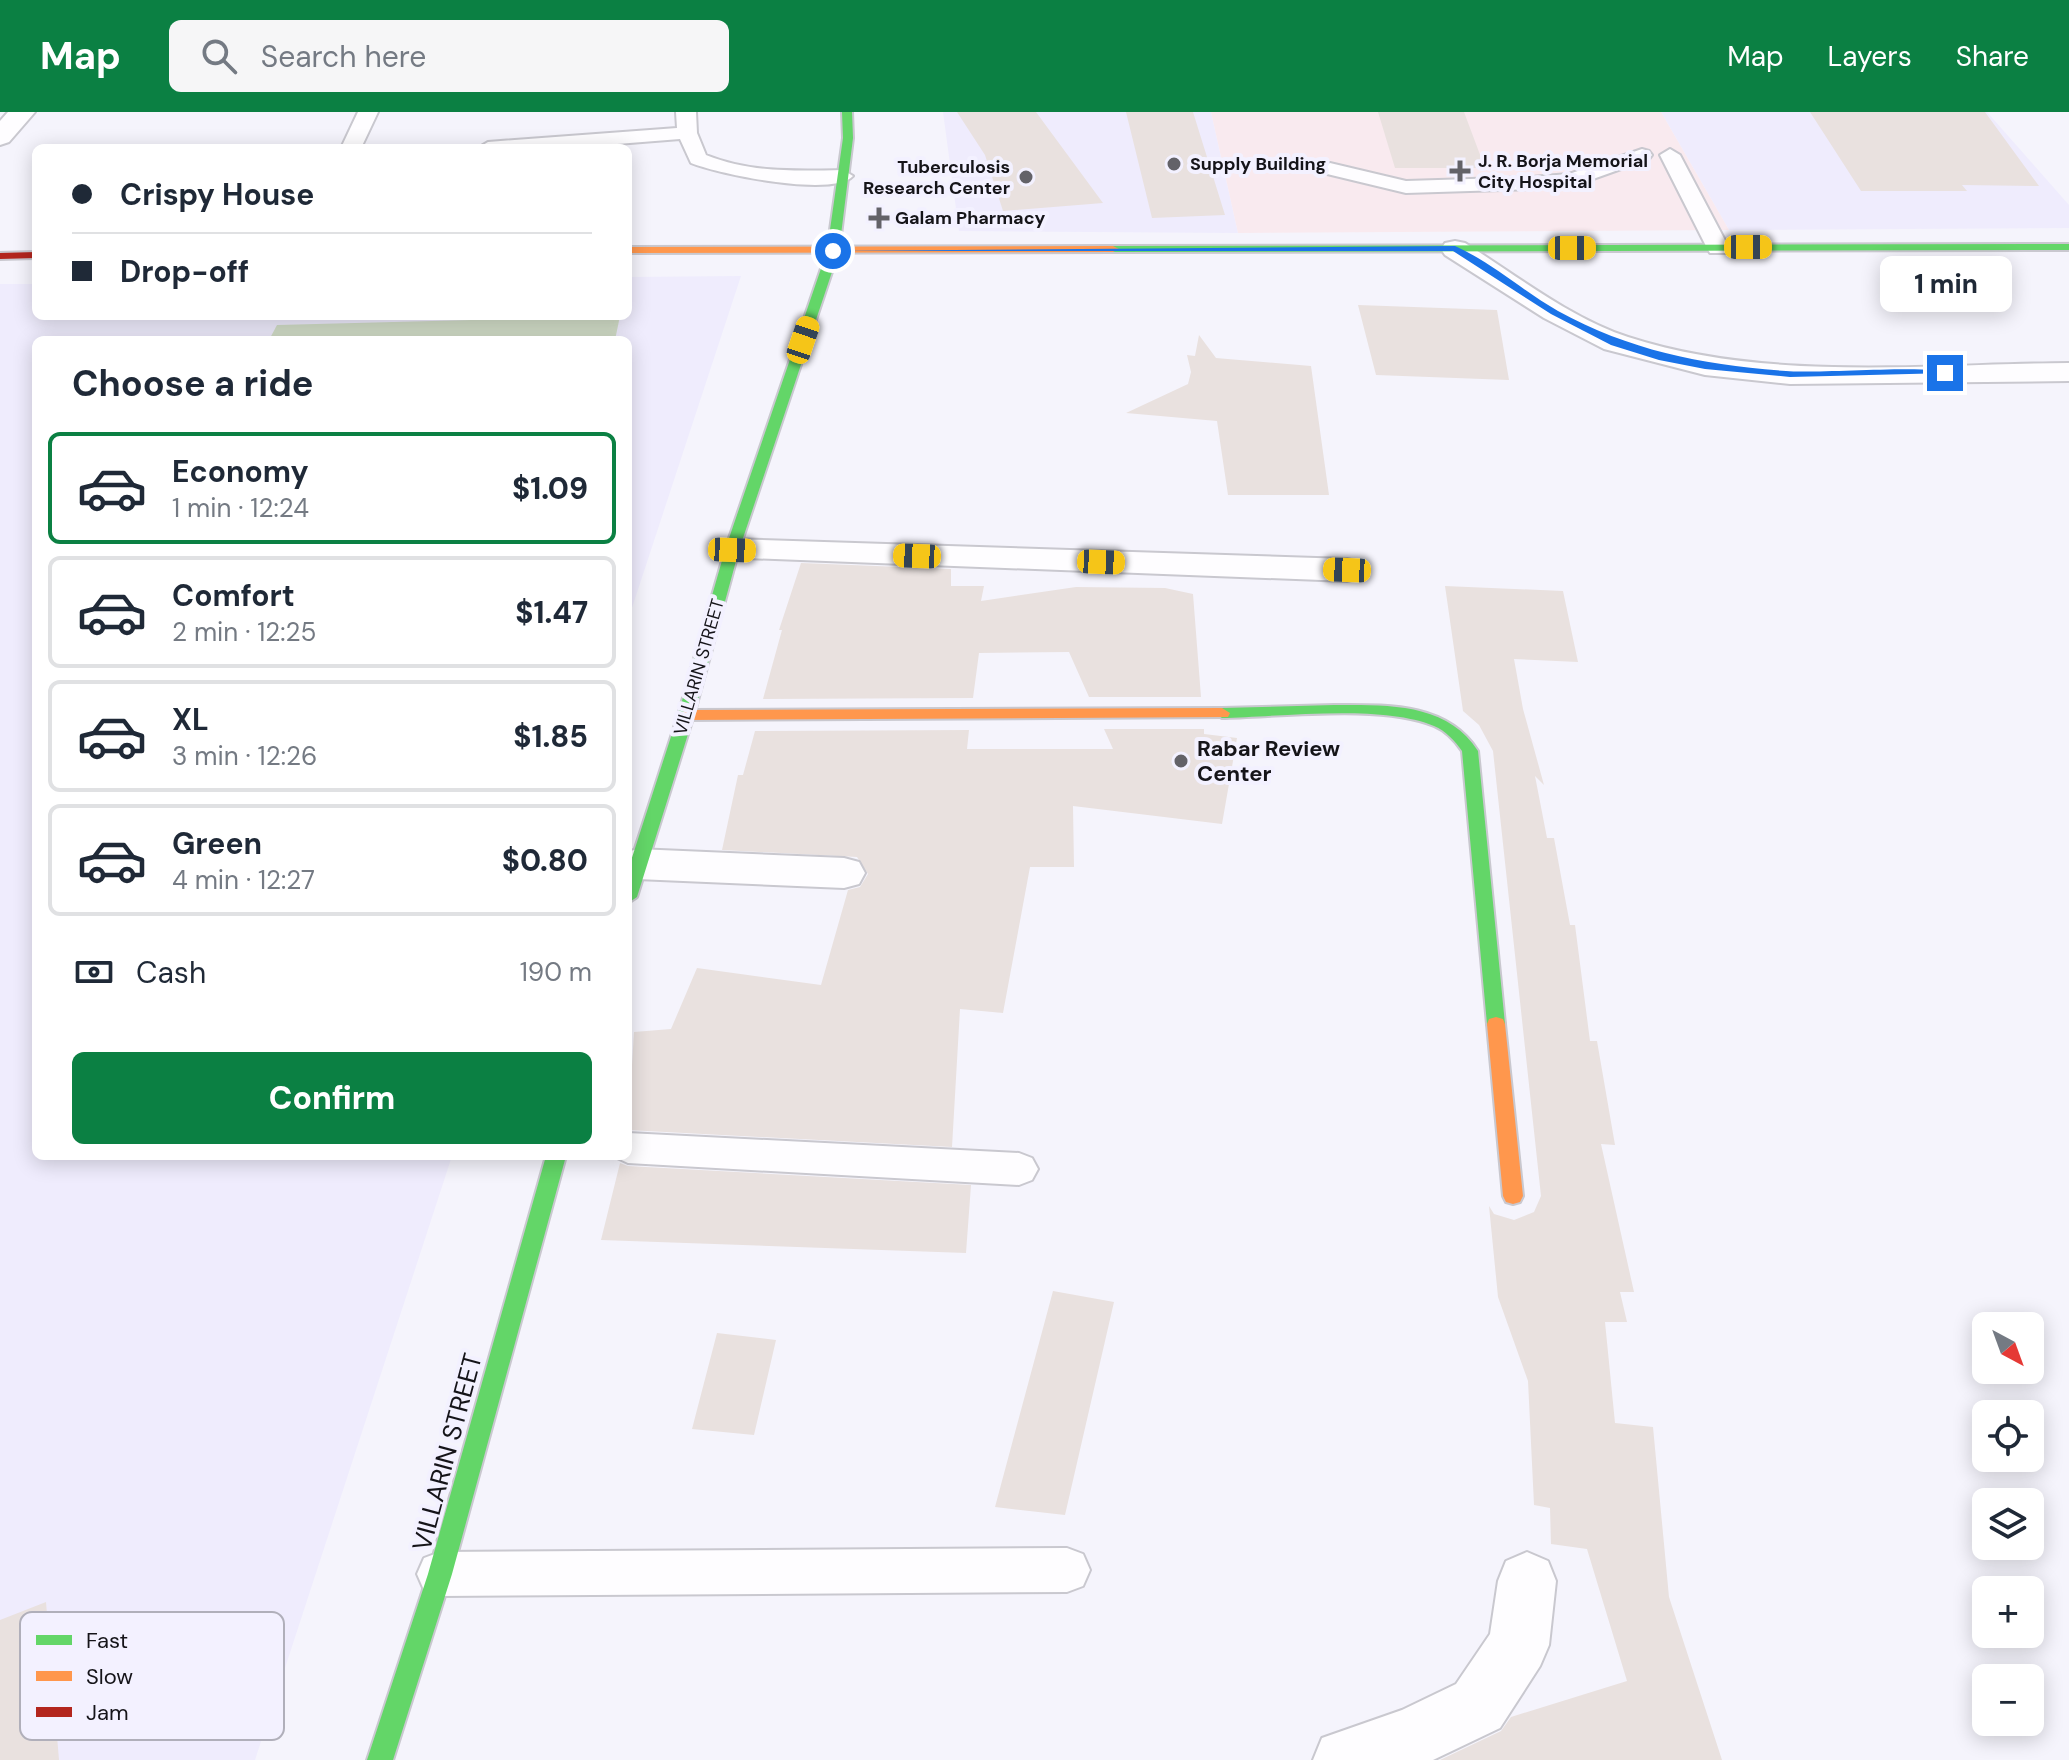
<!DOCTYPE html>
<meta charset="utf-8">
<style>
:root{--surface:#fff;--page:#f6f6f7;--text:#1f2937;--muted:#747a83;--line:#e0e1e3;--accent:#0b8043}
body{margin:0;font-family:"DM Sans",sans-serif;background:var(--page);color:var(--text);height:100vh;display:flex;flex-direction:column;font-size:30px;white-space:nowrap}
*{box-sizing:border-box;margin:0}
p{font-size:26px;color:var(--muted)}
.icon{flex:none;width:44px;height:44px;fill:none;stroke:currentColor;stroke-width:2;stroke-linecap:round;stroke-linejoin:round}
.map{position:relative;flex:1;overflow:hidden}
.drawer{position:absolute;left:32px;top:224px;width:600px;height:824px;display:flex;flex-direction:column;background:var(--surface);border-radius:12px;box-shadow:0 4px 20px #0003}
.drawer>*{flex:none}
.hud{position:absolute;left:32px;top:32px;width:600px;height:176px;border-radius:12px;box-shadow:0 4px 20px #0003;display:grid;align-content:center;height:176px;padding:0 40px;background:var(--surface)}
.needle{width:52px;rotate:139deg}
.controls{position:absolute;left:1972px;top:1200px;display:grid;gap:16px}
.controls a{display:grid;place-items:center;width:72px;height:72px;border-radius:12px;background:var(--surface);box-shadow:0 4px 20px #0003;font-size:40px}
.end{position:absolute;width:36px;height:36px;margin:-18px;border:10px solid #1a73e8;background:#fff;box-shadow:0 0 0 4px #fff}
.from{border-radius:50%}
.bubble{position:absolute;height:56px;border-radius:12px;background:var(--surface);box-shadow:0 4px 20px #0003;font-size:26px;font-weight:800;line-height:56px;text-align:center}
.car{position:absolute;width:24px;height:48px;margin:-24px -12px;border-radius:10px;box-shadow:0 0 6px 2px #0007;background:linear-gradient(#f5c518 24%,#345 0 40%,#f5c518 0 76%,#345 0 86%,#f5c518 0)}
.hud b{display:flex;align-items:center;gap:28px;height:76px;font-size:30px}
.hud b+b{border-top:2px solid var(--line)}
.hud i{width:20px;height:20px;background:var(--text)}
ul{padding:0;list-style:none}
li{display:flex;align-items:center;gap:24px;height:112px;margin:0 16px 12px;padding:0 24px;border:4px solid var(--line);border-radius:12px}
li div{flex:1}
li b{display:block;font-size:30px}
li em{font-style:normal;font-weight:800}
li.selected{border-color:var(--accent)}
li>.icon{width:72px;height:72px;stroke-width:1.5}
h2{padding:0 40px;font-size:36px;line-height:96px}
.pay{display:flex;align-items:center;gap:20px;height:88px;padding:0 40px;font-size:30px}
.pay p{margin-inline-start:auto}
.button{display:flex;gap:16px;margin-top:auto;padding:16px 40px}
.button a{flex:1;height:92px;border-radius:12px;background:var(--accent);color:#fff;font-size:32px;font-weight:800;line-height:92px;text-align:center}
header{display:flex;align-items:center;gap:48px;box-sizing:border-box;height:112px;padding:0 40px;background:var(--accent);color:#fff}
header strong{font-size:38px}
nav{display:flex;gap:44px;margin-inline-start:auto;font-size:28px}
.search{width:560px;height:72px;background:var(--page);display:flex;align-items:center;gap:20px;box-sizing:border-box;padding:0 28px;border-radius:12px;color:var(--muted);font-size:30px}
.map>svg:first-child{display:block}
</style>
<header>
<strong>Map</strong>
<div class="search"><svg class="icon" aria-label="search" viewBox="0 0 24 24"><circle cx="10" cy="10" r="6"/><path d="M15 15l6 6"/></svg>Search here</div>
<nav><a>Map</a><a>Layers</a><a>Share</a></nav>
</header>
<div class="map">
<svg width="2069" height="1648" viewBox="0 0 2069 1648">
<rect width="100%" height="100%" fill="#f5f4fc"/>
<path fill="#efecfd" d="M943,0h268l27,121 -279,-2z
M1661,0h326l82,93v23l-340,2z
M741,164l-113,344v-280h-592v816h416l-197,604h-255v-1476h36v32h592v-39z"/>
<path fill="#f9eaef" d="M1211,0h450l68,118 -491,3z"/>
<path fill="#d2ddc8" d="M620,204l-5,24h-346l8,-15z"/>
<path fill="#e9e1df" d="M957,0h79l67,91 -100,8 -18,-56z
M1126,0h67l32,103 -73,3z
M1378,0h86l21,56h-90z
M1810,0h175l54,74 -77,-1 5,6h-106z
M1358,193l139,5 12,70 -133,-5z
M1199,223l17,23 95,8 18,129h-101l-11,-74 -91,-8 62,-29 3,-12 -4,-17 8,1z
M801,451l150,6v17h33l-3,15 95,-14 89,1 28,6 8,103h-112l-20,-45 -90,1 -6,45 -210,1 19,-69h-3z
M1445,474l118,5 15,71 -64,-3 9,50 21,76 -9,-9 12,62h7l16,87h5l15,116h7l18,104 -14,-1 33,148h-14l7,30h-22l10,101 38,4 16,170 53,163h-282l61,-29 10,-14 116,-36 -40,-132 -36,-5 -1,-36 -16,-3 -6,-124 -30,-84 -9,-91 5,8 20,6 20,-8 7,-16 -48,-445 -14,-26 -16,-14z
M1104,617h100v5l33,4 -15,86 -149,-18 1,61h-44l-27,146 -43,-4 -8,138 -324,-17 6,-98 37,-3 26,-61 124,17 27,-95 12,-3 8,-13 -11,-17 -135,-7 16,-75h5l12,-44 214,-1 -2,19h146z
M620,1051l8,3 343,19 -5,68 -365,-13z
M1053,1179l61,11 -49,213 -70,-8z
M717,1221l59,7 -22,95 -62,-6z
M46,1490l13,158h-59v-140z"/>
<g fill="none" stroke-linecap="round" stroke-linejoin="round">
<g stroke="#c9c8cf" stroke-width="4">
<path id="lane" d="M358,0h20l-17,36h-20z
M676,0h20l1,21 9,22c45,18 90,16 137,15l10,6c-20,22 -135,-2 -162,-13l-11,-24 -113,9h-89l10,-6 189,-14z
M1642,37l7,2 3,4 -3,4 -70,25 -48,5 -125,4 -83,-20 -3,-4 10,-6 76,18 125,-4 38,-3z
M1670,37l10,6 49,93 -3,5h-16l-3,-5 -47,-93z
M628,1021l391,20 13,5 6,11 -6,11 -13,5 -391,-22 -15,-7h15z
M1067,1436l16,6 7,16 -7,16 -16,6 -627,4 -16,-6 -7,-16 7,-16 16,-6z"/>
</g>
<g stroke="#c9c8cf" stroke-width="4">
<path id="street" d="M8,0h27l-26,30 -9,3v-24z
M1455,129l10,2c51,32 105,75 163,94 138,45 298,27 441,26v18l-279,3 -85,-9 -101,-26 -60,-31 -99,-63 -4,-6 4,-6z
M732,427l615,20 13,3 5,8 -5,8 -13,3 -627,-24 -6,-7 6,-7z
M637,737l207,9 15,4 6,11 -6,11 -15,4 -207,-9 -9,-3v-24z
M1527,1440l21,9 8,20 -7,64 -9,21 -40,62 -67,32h-120l9,-22 80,-28 54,-26 34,-50 8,-53 8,-20z"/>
</g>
<g stroke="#c9c8cf" stroke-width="4">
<path id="fast" d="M842,0h10l1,26 -14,113 -100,299 -45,165 -57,182 -9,6v-33l50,-155 47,-165 102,-299 16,-113z
M2069,132v6l-956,2 -6,-3 6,-3z
M1334,593c52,0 113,-3 144,46l27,273 -2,5h-14l-2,-5 -25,-273c-7,-10 -16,-20 -28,-25 -52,-22 -154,-9 -212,-8l-8,-5 8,-5z
M546,1044h20l-114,418 -59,186h-26l61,-186z"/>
</g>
<g stroke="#c9c8cf" stroke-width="4">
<path id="slow" d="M628,135l485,-1 6,3 -6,3 -485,1z
M1222,596l8,5 -2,4 -542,3 -8,-5 8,-5z
M1496,905l7,2 2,5 18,172 -3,6 -7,2 -7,-2 -3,-6 -16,-172 2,-5z"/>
</g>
<g stroke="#c9c8cf" stroke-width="4">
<path id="jam" d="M36,140v6l-36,1v-6z"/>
</g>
<use href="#lane" fill="#fefdff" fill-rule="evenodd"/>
<use href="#street" fill="#fefdff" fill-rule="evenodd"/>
<use href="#fast" fill="#63d668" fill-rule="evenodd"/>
<use href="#slow" fill="#ff974d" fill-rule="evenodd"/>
<use href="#jam" fill="#b3261e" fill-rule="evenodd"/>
</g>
<path fill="#1a73e8" d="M1455,134c36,16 68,45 103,65 73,40 145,54 228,60 30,3 146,-7 163,2l-159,4 -85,-8 -46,-9 -48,-15 -60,-31 -98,-63h-624z"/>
<g fill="#636268" stroke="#f3f1ff" stroke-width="3">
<circle cx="1174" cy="52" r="8"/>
<path d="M1456 47h8v8h8v8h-8v8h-8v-8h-8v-8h8z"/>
<circle cx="1026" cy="65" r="8"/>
<path d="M875 94h8v8h8v8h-8v8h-8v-8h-8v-8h8z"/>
<circle cx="1181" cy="649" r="8"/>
</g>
<g text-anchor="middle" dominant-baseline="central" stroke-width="8" stroke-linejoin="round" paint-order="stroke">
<g font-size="18" font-weight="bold" fill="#151419" stroke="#f3f1ff" text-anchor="start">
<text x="1478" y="49">J. R. Borja Memorial<tspan x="1478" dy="21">City Hospital</tspan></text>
<text x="1190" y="52">Supply Building</text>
<text x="1010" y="55" text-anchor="end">Tuberculosis<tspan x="1010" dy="21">Research Center</tspan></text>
<text x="895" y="106">Galam Pharmacy</text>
</g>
<g font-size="18" fill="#151419" stroke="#f3f1ff">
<text transform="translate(699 555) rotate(-74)">VILLARIN STREET</text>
</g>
<g font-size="22" font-weight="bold" fill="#151419" stroke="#f3f1ff" text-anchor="start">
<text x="1197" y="636">Rabar Review<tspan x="1197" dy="25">Center</tspan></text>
</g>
<g font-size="26" fill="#151419" stroke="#f3f1ff">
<text transform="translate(447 1340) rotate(-75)">VILLARIN STREET</text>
</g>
</g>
<rect x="20" y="1500" width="264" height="128" rx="12" fill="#f3f1ff" stroke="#b0afba" stroke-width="2"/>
<rect x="36" y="1523" width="36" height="10" fill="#63d668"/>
<rect x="36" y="1559" width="36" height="10" fill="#ff974d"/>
<rect x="36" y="1595" width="36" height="10" fill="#b3261e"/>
<g font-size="22" fill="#151419">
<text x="86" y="1536">Fast</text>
<text x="86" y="1572">Slow</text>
<text x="86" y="1608">Jam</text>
</g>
</svg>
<div class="controls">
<a><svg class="needle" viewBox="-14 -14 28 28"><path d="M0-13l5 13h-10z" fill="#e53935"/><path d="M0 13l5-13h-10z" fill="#747a83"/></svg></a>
<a><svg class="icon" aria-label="locate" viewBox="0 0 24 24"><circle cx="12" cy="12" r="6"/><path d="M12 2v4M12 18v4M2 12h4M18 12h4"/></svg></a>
<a><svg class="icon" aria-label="layers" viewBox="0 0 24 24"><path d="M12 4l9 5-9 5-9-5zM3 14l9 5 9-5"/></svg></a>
<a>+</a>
<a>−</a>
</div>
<i class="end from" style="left:833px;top:139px"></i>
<i class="end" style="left:1945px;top:261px"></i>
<div class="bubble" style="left:1880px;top:144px;width:132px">1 min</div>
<i class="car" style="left:1748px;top:135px;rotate:90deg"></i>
<i class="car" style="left:1572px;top:136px;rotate:90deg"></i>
<i class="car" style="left:803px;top:228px;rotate:19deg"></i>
<i class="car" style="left:732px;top:438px;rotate:92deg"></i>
<i class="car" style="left:917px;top:444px;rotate:272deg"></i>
<i class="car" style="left:1101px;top:450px;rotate:92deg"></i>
<i class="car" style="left:1347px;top:458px;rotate:272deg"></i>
<div class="hud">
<b><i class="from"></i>Crispy House</b>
<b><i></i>Drop-off</b>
</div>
<section class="drawer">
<h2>Choose a ride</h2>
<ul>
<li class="selected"><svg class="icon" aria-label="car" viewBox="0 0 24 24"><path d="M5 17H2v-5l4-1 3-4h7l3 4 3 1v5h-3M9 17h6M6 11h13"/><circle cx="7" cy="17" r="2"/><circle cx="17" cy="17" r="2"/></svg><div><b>Economy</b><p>1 min · 12:24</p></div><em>$1.09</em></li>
<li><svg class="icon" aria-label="car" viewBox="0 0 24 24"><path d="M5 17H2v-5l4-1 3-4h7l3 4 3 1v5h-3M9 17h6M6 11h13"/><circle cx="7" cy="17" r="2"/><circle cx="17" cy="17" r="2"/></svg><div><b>Comfort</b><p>2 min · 12:25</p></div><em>$1.47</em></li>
<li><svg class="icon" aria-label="car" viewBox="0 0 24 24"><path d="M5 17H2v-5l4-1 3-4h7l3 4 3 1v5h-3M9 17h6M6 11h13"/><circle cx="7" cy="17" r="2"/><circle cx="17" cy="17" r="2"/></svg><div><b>XL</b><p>3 min · 12:26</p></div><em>$1.85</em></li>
<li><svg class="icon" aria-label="car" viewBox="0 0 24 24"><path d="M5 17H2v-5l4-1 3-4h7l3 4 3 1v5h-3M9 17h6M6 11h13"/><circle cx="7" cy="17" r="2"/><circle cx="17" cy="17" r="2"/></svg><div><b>Green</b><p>4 min · 12:27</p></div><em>$0.80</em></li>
</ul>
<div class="pay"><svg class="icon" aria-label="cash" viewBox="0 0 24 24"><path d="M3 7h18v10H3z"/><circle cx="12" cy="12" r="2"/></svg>Cash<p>190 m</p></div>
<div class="button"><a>Confirm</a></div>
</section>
</div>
